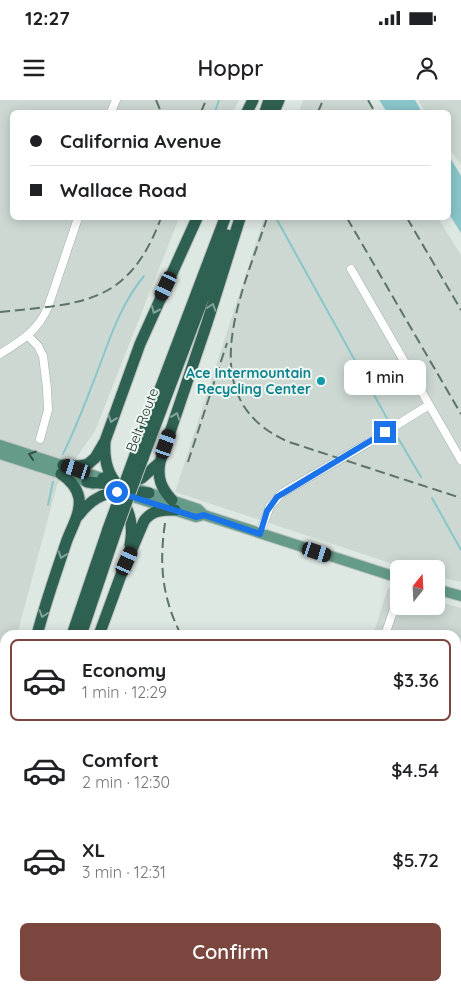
<!DOCTYPE html>
<meta charset="utf-8">
<style>
:root{--surface:#fff;--page:#f6f6f6;--text:#202124;--muted:#757577;--line:#e0e0e0;--accent:#7a463e}
body{margin:0;font-family:Quicksand,sans-serif;background:var(--page);color:var(--text);height:100vh;display:flex;flex-direction:column;font-size:19px;white-space:nowrap}
*{box-sizing:border-box;margin:0}
p{font-size:16px;color:var(--muted)}
.icon{flex:none;width:28px;height:28px;fill:none;stroke:currentColor;stroke-width:2;stroke-linecap:round;stroke-linejoin:round}
.map{position:relative;flex:1;overflow:hidden}
.side{position:absolute;left:0px;top:530px;width:461px;height:361px;display:flex;flex-direction:column;background:var(--surface);border-radius:15px 15px 0 0;box-shadow:0 2px 12px #0003}
.side>*{flex:none}
.hud{position:absolute;left:10px;top:10px;width:441px;height:110px;border-radius:8px;box-shadow:0 2px 12px #0003;display:grid;align-content:center;height:110px;padding:0 20px;background:var(--surface)}
.needle{width:32px;rotate:18deg}
.fabs{position:absolute;left:390px;top:460px;display:grid;gap:10px}
.fabs a{display:grid;place-items:center;width:55px;height:55px;border-radius:8px;background:var(--surface);box-shadow:0 2px 12px #0003;font-size:25px}
.end{position:absolute;width:22px;height:22px;margin:-11px;border:6px solid #1a73e8;background:#fff;box-shadow:0 0 0 2px #fff}
.from{border-radius:50%}
.bubble{position:absolute;height:35px;border-radius:8px;background:var(--surface);box-shadow:0 2px 12px #0003;font-size:16px;font-weight:600;line-height:35px;text-align:center}
.car{position:absolute;width:15px;height:30px;margin:-15px -8px;border-radius:6px;box-shadow:0 0 4px 1px #0007;background:linear-gradient(#222 24%,#8ab4d8 0 40%,#222 0 76%,#8ab4d8 0 86%,#222 0)}
.hud b{display:flex;align-items:center;gap:18px;height:48px;font-size:19px}
.hud b+b{border-top:1px solid var(--line)}
.hud i{width:12px;height:12px;background:var(--text)}
ul{padding:9px 0 0;list-style:none}
li{display:flex;align-items:center;gap:15px;height:82px;margin:0 10px 8px;padding:0 10px;border:2px solid transparent;border-radius:8px}
li div{flex:1}
li b{display:block;font-size:19px}
li em{font-style:normal;font-weight:600}
li.on{border-color:var(--accent)}
li>.icon{width:45px;height:45px;stroke-width:1.5}
.button{display:flex;gap:10px;margin-top:auto;padding:10px 20px}
.button a{flex:1;height:58px;border-radius:8px;background:var(--accent);color:#fff;font-size:20px;font-weight:600;line-height:58px;text-align:center}
.status{display:flex;justify-content:space-between;align-items:center;height:35px;padding:0 25px;background:var(--surface);direction:ltr}
.status svg{height:14px;fill:currentColor}
header{display:flex;justify-content:space-between;align-items:center;height:65px;padding:0 20px;background:var(--surface);font-size:22px;font-weight:600}
.map>svg:first-child{display:block}
</style>
<div class="status"><b>12:27</b><svg viewBox="0 0 49 12"><path d="M0 12V9h3v3zM5 12V6h3v6zM10 12V3h3v9zM15 12V0h3v12zM26 1h20v11H26zM47 4h2v5h-2z"/></svg></div>
<header><svg class="icon" aria-label="menu" viewBox="0 0 24 24"><path d="M4 6h16M4 12h16M4 18h16"/></svg>Hoppr<svg class="icon" aria-label="person" viewBox="0 0 24 24"><circle cx="12" cy="8" r="4"/><path d="M4 21q1-7 8-7t8 7"/></svg></header>
<div class="map">
<svg width="461" height="891" viewBox="0 0 461 891">
<rect width="100%" height="100%" fill="#dee8e3"/>
<path fill="#cdd8d2" d="M0,0h239l-6,12h-221v106h167l-84,213 -38,54 -40,150h-12v47l-5,23z
M303,0h65l7,12h-76z
M418,0h43v65l-12,-17v-36h-24z
M264,118h174l23,37v327l-25,-6v-7h-25l-15,-4 -221,-73z
M388,488l11,3v15h37v-5l25,7v383h-202l1,-5h196v-351h-83z"/>
<path fill="#89c6ca" d="M379,0h36l7,12h-35z
M449,56l12,20v57l-12,-19z"/>
<g fill="none" stroke-linecap="round" stroke-linejoin="round">
<path stroke="#89c6ca" stroke-width="2" d="M215,12l4,-12
M276,118l113,204
M398,338l23,39
M63,354c16,-32 28,-66 41,-100 10,-28 21,-55 40,-78
M432,398l29,52
M48,405l5,-23"/>
<g stroke="#a2afa9" stroke-width="9">
<path id="minor" d="M111,12l5,-12
M351,169l110,191
M28,236l10,10 5,10 4,32 1,22 -8,29
M0,254c21,-13 38,-23 48,-47l30,-89
M260,433l10,-27 12,-13 86,-50 61,-38
M385,535l14,-41
M456,763l5,-14
M6,891l1,-5
M165,891l2,-5
M271,891l2,-5
M415,891l2,-5"/>
</g>
<g stroke="#bcc3c1" stroke-width="12">
<path id="major" d="M0,345l111,36
M0,354l93,30
M141,390l57,19 6,6 195,63
M124,394l72,23 8,-2
M436,489l25,7"/>
</g>
<g stroke="#bcc3c1" stroke-width="13">
<path id="highway" d="M247,12l6,-12
M265,12l4,-12
M274,12l5,-12
M105,342c-1,16 2,32 13,43
M135,355l90,-237
M143,358l84,-223
M63,365l16,1 9,-2 7,-6 10,-17 35,-97 57,-126
M103,378c20,18 33,38 27,67
M87,382l24,2
M127,384l15,-6 18,-16
M172,400c-11,-12 -15,-22 -12,-38l47,-139 33,-105
M78,416c20,-27 40,-26 71,-23
M37,535c8,-31 19,-62 29,-92 5,-15 15,-29 13,-45 -2,-11 -9,-18 -18,-24
M72,535l36,-106
M81,535l35,-104
M99,535l22,-60 23,-54c8,-11 18,-11 31,-11
M0,679l5,-19
M0,759l5,-15
M0,787l5,-15"/>
</g>
<use href="#minor" stroke="#fff" stroke-width="8"/>
<use href="#major" stroke="#669b89" stroke-width="10"/>
<use href="#highway" stroke="#2f6152" stroke-width="11"/>
<path stroke="#5b736a" stroke-width="2" stroke-dasharray="10 5" stroke-linecap="butt" d="M156,0l5,12
M368,0l7,12
M201,12l5,-12
M318,12l5,-12
M267,118c-24,74 -78,181 22,224l172,56
M347,118l114,196
M407,118l54,92
M0,212c82,-9 128,-6 161,-94
M188,362l39,-119
M165,423c-6,42 -3,74 16,112
M456,661l5,1"/>
<g stroke="#bcc3c1" stroke-width="13" stroke-linecap="butt">
<path id="highway-bridge" d="M108,429l27,-74
M116,431l27,-73"/>
</g>
<use href="#highway-bridge" stroke="#2f6152" stroke-width="11"/>
</g>
<defs><path id="oneway-chevron" d="M-2-3.5L2.5 0L-2 3.5" fill="none" stroke-width="1.6" stroke-linecap="round" stroke-linejoin="round" transform="scale(1.25)"/></defs>
<g stroke="#85a49a">
<use href="#oneway-chevron" transform="translate(212 207) rotate(-72)"/>
<use href="#oneway-chevron" transform="translate(155 210) rotate(114)"/>
<use href="#oneway-chevron" transform="translate(176 316) rotate(-71)"/>
<use href="#oneway-chevron" transform="translate(112 319) rotate(109)"/>
<use href="#oneway-chevron" transform="translate(62 455) rotate(109)"/>
<use href="#oneway-chevron" transform="translate(43 514) rotate(108)"/>
</g>
<use stroke="#325046" href="#oneway-chevron" transform="translate(32 355) rotate(-162)"/>
<g fill="none" stroke-linecap="round" stroke-linejoin="round">
<path stroke="#1a73e8" stroke-width="6" d="M117,392l79,25 8,-2 56,19 7,-23 10,-14 108,-65"/>
</g>
<circle fill="#0f9aa8" stroke="#eef6f1" stroke-width="2" cx="321" cy="281" r="5"/>
<g text-anchor="middle" dominant-baseline="central" stroke-width="4" stroke-linejoin="round" paint-order="stroke">
<g font-size="14" font-weight="bold" fill="#0d838f" stroke="#eef6f1" text-anchor="end">
<text x="311" y="273">Ace Intermountain<tspan x="311" dy="16">Recycling Center</tspan></text>
</g>
<g font-size="14" fill="#21372f" stroke="#eef6f1">
<text transform="translate(142 320) rotate(-69)">Belt Route</text>
</g>
</g>
</svg>
<div class="fabs">
<a><svg class="needle" viewBox="-14 -14 28 28"><path d="M0-13l5 13h-10z" fill="#e53935"/><path d="M0 13l5-13h-10z" fill="#757577"/></svg></a>
</div>
<i class="end from" style="left:117px;top:392px"></i>
<i class="end" style="left:385px;top:332px"></i>
<div class="bubble" style="left:344px;top:260px;width:82px">1 min</div>
<i class="car" style="left:166px;top:186px;rotate:205deg"></i>
<i class="car" style="left:166px;top:344px;rotate:19deg"></i>
<i class="car" style="left:76px;top:369px;rotate:288deg"></i>
<i class="car" style="left:317px;top:452px;rotate:108deg"></i>
<i class="car" style="left:127px;top:461px;rotate:24deg"></i>
<div class="hud">
<b><i class="from"></i>California Avenue</b>
<b><i></i>Wallace Road</b>
</div>
<section class="side">
<ul>
<li class="on"><svg class="icon" aria-label="car" viewBox="0 0 24 24"><path d="M5 17H2v-5l4-1 3-4h7l3 4 3 1v5h-3M9 17h6M6 11h13"/><circle cx="7" cy="17" r="2"/><circle cx="17" cy="17" r="2"/></svg><div><b>Economy</b><p>1 min · 12:29</p></div><em>$3.36</em></li>
<li><svg class="icon" aria-label="car" viewBox="0 0 24 24"><path d="M5 17H2v-5l4-1 3-4h7l3 4 3 1v5h-3M9 17h6M6 11h13"/><circle cx="7" cy="17" r="2"/><circle cx="17" cy="17" r="2"/></svg><div><b>Comfort</b><p>2 min · 12:30</p></div><em>$4.54</em></li>
<li><svg class="icon" aria-label="car" viewBox="0 0 24 24"><path d="M5 17H2v-5l4-1 3-4h7l3 4 3 1v5h-3M9 17h6M6 11h13"/><circle cx="7" cy="17" r="2"/><circle cx="17" cy="17" r="2"/></svg><div><b>XL</b><p>3 min · 12:31</p></div><em>$5.72</em></li>
</ul>
<div class="button"><a>Confirm</a></div>
</section>
</div>
